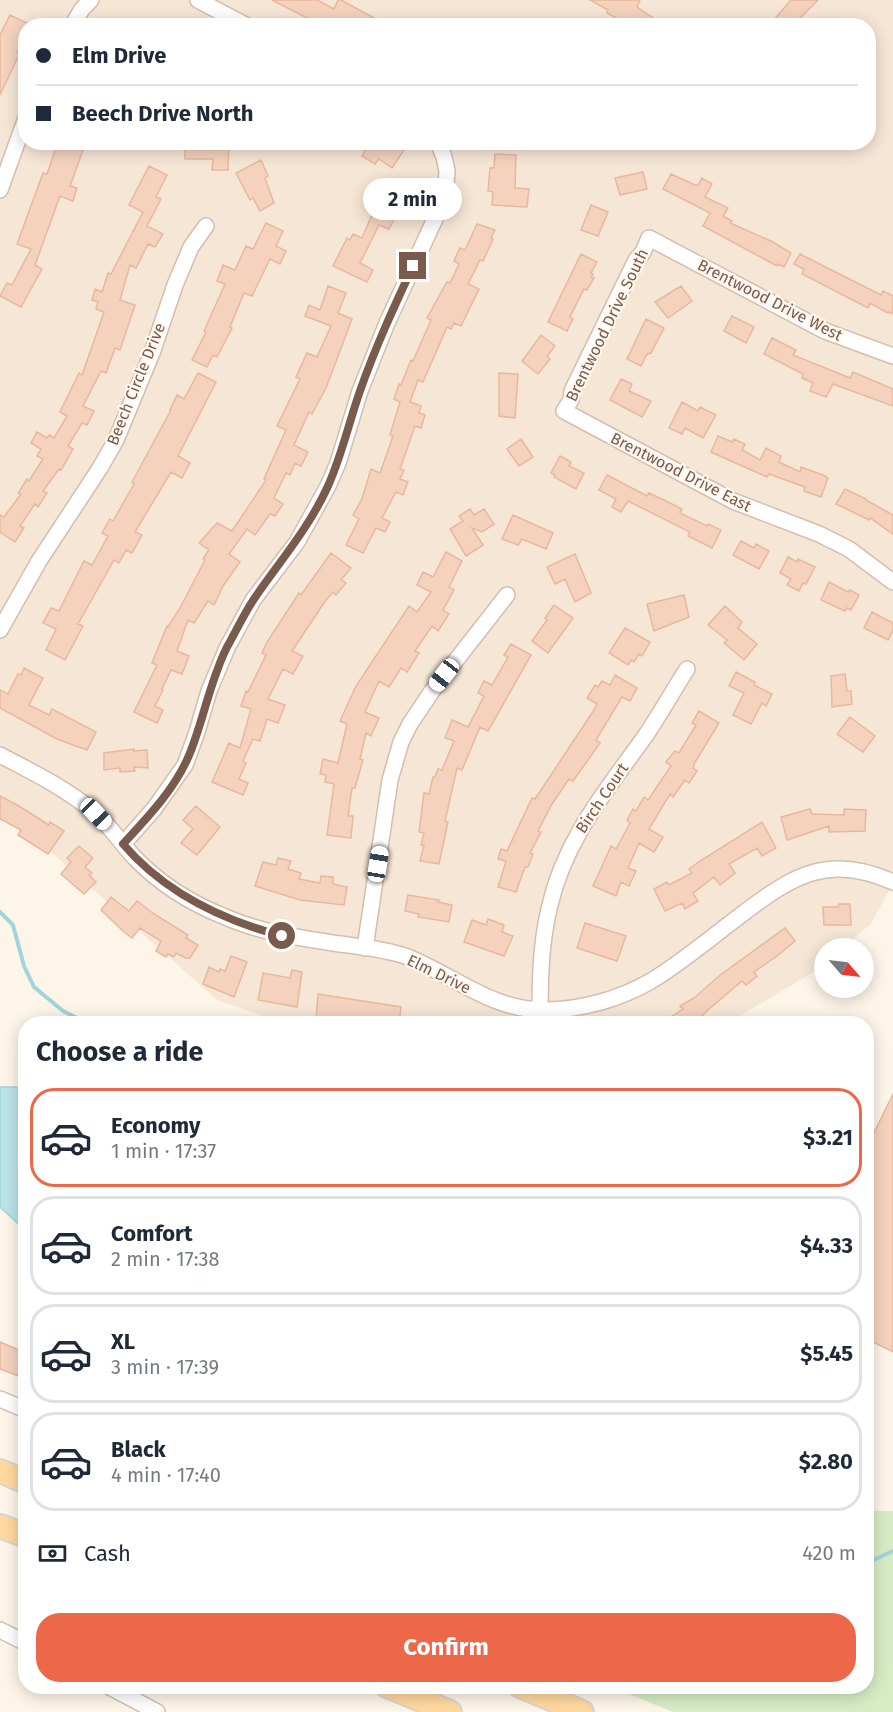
<!DOCTYPE html>
<meta charset="utf-8">
<style>
:root{--surface:#fff;--page:#f6f6f7;--text:#1f2937;--muted:#747a83;--line:#e0e1e3;--accent:#ec6849}
body{margin:0;font-family:"Fira Sans",sans-serif;background:var(--page);color:var(--text);height:100vh;display:flex;flex-direction:column;font-size:22px;white-space:nowrap}
*{box-sizing:border-box;margin:0}
p{font-size:20px;color:var(--muted)}
.icon{flex:none;width:33px;height:33px;fill:none;stroke:currentColor;stroke-width:2;stroke-linecap:round;stroke-linejoin:round}
.map{position:relative;flex:1;overflow:hidden}
.drawer{position:absolute;left:18px;top:1016px;width:856px;height:678px;display:flex;flex-direction:column;background:var(--surface);border-radius:24px;box-shadow:0 3px 15px #0003}
.drawer>*{flex:none}
.hud{position:absolute;left:18px;top:18px;width:858px;height:132px;border-radius:24px;box-shadow:0 3px 15px #0003;display:grid;align-content:center;height:132px;padding:0 18px;background:var(--surface)}
.needle{width:39px;rotate:118deg}
.buttons{position:absolute;left:814px;top:938px;display:grid;gap:12px}
.buttons a{display:grid;place-items:center;width:60px;height:60px;border-radius:50%;background:var(--surface);box-shadow:0 3px 15px #0003;font-size:30px}
.end{position:absolute;width:27px;height:27px;margin:-14px;border:8px solid #7a5a4a;background:#fff;box-shadow:0 0 0 3px #fff}
.from{border-radius:50%}
.bubble{position:absolute;height:42px;border-radius:21px;background:var(--surface);box-shadow:0 3px 15px #0003;font-size:20px;font-weight:700;line-height:42px;text-align:center}
.car{position:absolute;width:18px;height:36px;margin:-18px -9px;border-radius:8px;box-shadow:0 0 4px 2px #0007;background:linear-gradient(#fff 24%,#345 0 40%,#fff 0 76%,#345 0 86%,#fff 0)}
.hud b{display:flex;align-items:center;gap:21px;height:57px;font-size:22px}
.hud b+b{border-top:2px solid var(--line)}
.hud i{width:15px;height:15px;background:var(--text)}
ul{padding:0;list-style:none}
li{display:flex;align-items:center;gap:18px;height:99px;margin:0 12px 9px;padding:0 6px;border:3px solid var(--line);border-radius:24px}
li div{flex:1}
li b{display:block;font-size:22px}
li em{font-style:normal;font-weight:700}
li.current{border-color:var(--accent)}
li>.icon{width:54px;height:54px;stroke-width:1.5}
h2{padding:0 18px;font-size:27px;line-height:72px}
.pay{display:flex;align-items:center;gap:15px;height:66px;padding:0 18px;font-size:22px}
.pay p{margin-inline-start:auto}
.action{display:flex;gap:12px;margin-top:auto;padding:12px 18px}
.action a{flex:1;height:69px;border-radius:24px;background:var(--accent);color:#fff;font-size:24px;font-weight:700;line-height:69px;text-align:center}
.map>svg:first-child{display:block}
</style>
<div class="map">
<svg width="893" height="1712" viewBox="0 0 893 1712">
<rect width="100%" height="100%" fill="#fdf5e8"/>
<path fill="#f6e6d6" fill-rule="evenodd" d="M0,0h893v883l-22,41 -29,24h-17v14l-13,11 -84,50h-445l-66,-23 -185,-165 -32,-18zM26,26h842v116h-842z"/>
<path fill="#d6ecc5" d="M867,1511h26v201h-220l-64,-26h258z"/>
<path fill="#bbe4e9" stroke="#a1d4db" stroke-width="1.5" d="M0,1087h15l10,2v141l-25,-23z"/>
<g fill="none" stroke-linecap="round" stroke-linejoin="round">
<path stroke="#a1d4db" stroke-width="4" d="M0,912l13,13 11,41 10,21 29,24 24,12
M867,1563l26,-12"/>
</g>
<path fill="#f4d2be" stroke="#e8b89e" stroke-width="1.5" d="M272,0h45l17,9 4,-9h3l48,26h-59l-13,-7 -2,3z
M590,0h50l-3,7 28,19h-35l-23,-13 1,-3z
M791,0h27l-26,26h-14l-5,-5z
M10,15l19,9 -3,2 -5,12 2,1 -6,13 3,1 -20,42v-60z
M58,142h28l-16,44 7,2 -4,13 -13,-5 -25,69 7,4 -21,38 -21,-11 7,-13 5,2 19,-36 -14,-5 26,-71 4,1z
M185,142h44l-1,28h-16l1,-11h-28z
M352,142h41l11,8 -12,18 -13,-9 -4,5 -13,-8 3,-5z
M495,154l21,1 -1,33 14,1 -2,18 -35,-2 1,-13 -5,-1 2,-23h4z
M261,160l7,16 -3,2 9,25 -14,8 -7,-13 -3,2 -14,-27z
M149,166l18,9 -11,22 5,2 -14,27 16,8 -8,13 -7,-3 -12,24 -6,-3 -10,35 15,5 -15,45 -5,-2 -9,25 -5,-2 -18,35 11,5 -7,14 -5,-2 -14,23 5,3 -12,21 -2,-1 -16,22 4,2 -9,14 -3,-3 -15,22 4,2 -9,14 -15,-10v-17l4,2 17,-23 -3,-1 9,-14 2,2 14,-22 -6,-3 4,-7 -10,-6 6,-11 10,6 2,-3 5,3 13,-22 -7,-4 19,-39 3,2 22,-63 -8,-3 2,-7 -6,-2 3,-11 7,3 6,-19 3,1 32,-62 -14,-7z
M643,172l4,17 -27,6 -5,-17z
M671,174l24,11h3l4,-7 10,6 -7,13 23,11 -5,8 9,5 -2,2 43,19 18,11 -7,14 -6,-3 -1,2 -74,-40 7,-13 -47,-24z
M387,186l16,11 -3,6 2,2 -13,24 -10,-4 -19,38 13,7 -6,12 -34,-16 14,-28 3,2 3,-6 9,4 12,-28 -3,-2 5,-12 4,2z
M591,205l17,7 -10,24 -17,-6z
M266,223l17,8 -7,15 10,5 -6,13 -10,-5 -18,37 -8,-3 -14,34 2,1 -15,29 -4,-2 -6,12 -15,-7 14,-28 -2,-1 21,-47 -8,-3 6,-16 12,5 11,-24 7,3z
M477,224l18,6 -4,8 2,1 -10,22 -3,-1 -12,24 11,5 -18,37 -7,-3 -3,6 -4,-2 -24,55 -5,-2 -8,22 11,4 -2,7 6,2 -4,13 -6,-2 -15,43 4,1 -4,9 8,3 -5,13 -7,-3 -14,26 8,4 -5,10 -9,-4 -13,25 -17,-8 13,-26 -6,-4 9,-16 9,-30 9,4 13,-37 -3,-1 10,-33 -6,-3 5,-15 2,1 10,-25 2,1 18,-41 -4,-2 20,-36 3,1 9,-19 -5,-3 6,-13 5,2z
M581,254l16,8 -6,11 2,1 -2,3 3,1 -7,12 -3,-1 -14,28 3,2 -6,12 -19,-9z
M800,254l81,41 2,-4 10,5v18l-4,-2 -1,1 -18,-10 -2,5 -66,-34 2,-5 -10,-5z
M328,286l18,7 -8,20 14,6 -26,69 -14,26 -3,-2 -15,33 14,7 -7,14 -6,-3 -5,12 -4,-2 -12,25 9,6 -8,12 -5,-2 -15,21 -8,-6 -18,25 11,8 -17,24 -9,19 -6,-4 -14,22 -6,-3 -11,31 12,5 -7,18 -11,-4 -9,19 1,1 -8,16 8,4 -6,13 -23,-11 23,-47 -5,-2 15,-37 1,1 12,-19 25,-48 -2,-1 6,-9 -10,-7 18,-20 15,8 34,-51 -2,-1 22,-49 -9,-4 23,-47 -4,-2 11,-24 10,4 14,-31 -26,-10 4,-11 11,5z
M681,286l11,15 -24,17 -13,-16z
M732,316l22,11 -8,16 -22,-12z
M646,319l18,9 -13,25 -4,1 -6,12 -14,-7z
M541,335l14,11 -8,10 3,3 -12,15 -16,-13z
M772,338l24,12 -3,5 57,23 3,-6 40,17v17l-60,-22 -7,13 -16,-6 3,-8 -11,-5 1,-4 -39,-20z
M198,373l18,9 -38,74 12,7 -8,15 -11,-6 -36,60 7,3 -10,18 -6,-3 -7,13 -5,-3 -36,64 5,2 -18,34 -19,-10 10,-21 -13,-6 8,-15 8,3 25,-50 8,4 16,-29 -6,-3 8,-14 3,2 21,-37 -2,-2 39,-72h-1l7,-15 7,4z
M499,373l19,1 -3,44 -16,-2z
M621,379l11,5 -3,7 22,10 -9,16 -32,-17z
M682,402l16,9 2,-4 16,8 -13,23 -18,-10 -3,6 -13,-6z
M718,436l14,6 2,-3 11,5 -3,6 18,10 6,-12 15,8 -2,6 21,10 1,-5 22,8 5,3 -7,19 -17,-6 1,-4 -36,-13 -2,3 -56,-25z
M521,439l12,18 -14,9 -12,-17z
M560,456l11,6 -2,4 15,7 -8,16 -22,-12 1,-2 -4,-2z
M607,475l40,21 2,-3 21,10 12,6 -2,4 27,13 1,-2 13,6 -9,18 -24,-12 2,-4 -62,-31 -7,11 -9,-5 4,-8 -17,-9z
M845,489l21,10v1l27,15v19l-23,-16 -1,2 -33,-16z
M470,509l4,6 10,-6 10,15 -12,8 -10,-4 11,17 -17,11 -16,-27 13,-8 -4,-5z
M513,515l40,18 -7,16 -24,-10 -4,6 -16,-6z
M741,541l13,7 2,-4 13,7 -10,18 -26,-14z
M446,552l16,9 -13,26 5,3 -11,20 6,4 -11,17 -6,-5 -17,25 4,2 -12,19 -6,-4 -12,19 -10,-6 -14,31 14,6 -8,18 -5,-3 -6,26 3,1 -8,28h-3l-4,28h5l-2,22 -24,-3 7,-51 -9,-2 1,-7 -6,-1 3,-15 15,4 9,-39 -7,-3 16,-35 53,-80 8,6 14,-20 -14,-7 6,-13 10,5z
M331,553l20,15 -10,12 5,3 -10,12 -3,-3 -7,8 -34,51 11,5 -10,18 -10,-5 -15,30 17,6 -7,18 -11,-4 -7,22 -7,-2 -10,22 3,2 -7,16 9,4 -5,12 -31,-13 17,-39 11,5 11,-39 -10,-3 5,-15 2,1 18,-37 -4,-2 5,-11 32,-49 2,2z
M575,554l16,39 -16,9 -10,-23 -10,5 -8,-17z
M788,557l9,5 1,-3 17,8 -9,17 -3,-1 -4,8 -12,-6 4,-6 -11,-6z
M829,582l19,10 2,-2 9,5 -8,15 -4,-2 -2,3 -24,-11z
M684,595l5,22 -35,14 -7,-27z
M554,605l19,13 -25,35 -16,-12 15,-21 -2,-2z
M725,606l17,16 -4,6 19,16 -13,16 -20,-17 3,-3 -19,-15z
M872,612l21,11v7l-5,10 -24,-12z
M625,628l25,14 -8,14 -3,-2 -5,8 -3,-2 -3,5 -19,-12z
M511,644l20,11 -43,76 -8,-4 -18,43 -5,-2 -12,53 3,1 -9,42 -19,-3 4,-16h-3l3,-12 -5,-1 5,-39 5,1 4,-17h2l3,-8 4,1 12,-29 -9,-3 7,-18 16,7 16,-31 -6,-3 6,-12 8,4 16,-28 -4,-2z
M24,668l19,10 -14,27 20,10 3,-6 44,23 -9,18 -30,-11 -57,-31v-18l8,4 10,-20 3,1z
M736,672l19,10 -1,3 18,9 -6,12 -4,-3 -11,21 -18,-9 11,-22 -15,-7z
M845,674l2,17h4l1,13 -20,3 -1,-31z
M615,675l22,13 -7,13 -8,-4 -26,43 4,3 -27,38 -4,-2 -17,25 -14,27 3,1 -11,21 3,1 -5,13h-3l-9,25 -18,-5 8,-26 -8,-2 3,-10 6,2 25,-53 3,1 59,-89 3,-6 -10,-6 8,-13 3,2 4,-6 8,4z
M699,711l20,12 -25,41 -1,4 4,3 -8,12 -4,-3 -12,17 -3,-3 -21,35 14,8 -9,15 -15,-9 -11,25 8,3 -7,15 -8,-4 -5,14 -23,-10 18,-40 5,3 14,-26 -3,-3 6,-11 3,2 8,-14 4,3 23,-34 -5,-4 9,-11 4,2 17,-28 -4,-2z
M850,717l25,19 -12,16 -26,-18z
M134,749v2l13,-1 1,18 -14,-1 1,4 -15,1v-4l-16,2v-17z
M0,796l19,10 30,19 1,-3 14,9 -16,23 -30,-19 3,-5 -21,-11z
M196,806l24,21 -23,28 -16,-12 12,-14 -10,-9z
M810,809l2,5 32,1v-6l22,1 -1,21 -36,1v-6l-42,14 -6,-23z
M762,822l14,26 -14,8 -5,-8 -28,16 6,9 -15,12 -6,-8 -21,16 5,8 -13,8 -3,-6 -17,8 -11,-22 13,-7 2,3 23,-12 -3,-4 11,-8z
M79,846l14,12 -8,9 7,6 -3,2 7,7 -12,12 -23,-20 10,-12 -4,-4z
M278,858l13,3 -3,8 13,4 -2,6 21,4 1,-7 12,1v7l14,3 -3,18 -44,-5 -45,-14 8,-24 13,3z
M408,895l31,5 -1,2 14,3 -3,17 -31,-5 1,-3 -14,-3z
M111,897l18,14 8,-10 17,13 34,21 -2,3 12,7 -8,13h-4l-10,-5 -2,4 -6,-3 -2,3 -10,-6 5,-10 -21,-13 -8,10 -8,-6 -23,-22z
M839,904h11l1,21h-27l-1,-18h15z
M488,919l16,6 -2,7 11,4 -9,20 -40,-14 8,-22 14,5z
M585,923l41,13 -9,25 -40,-13z
M785,928l10,13 -18,15 -23,16 3,4 -11,9 -4,-4 -34,29 -6,6 5,7h-45l21,-14 -3,-3 14,-8 25,-22z
M231,956l16,6 -13,35 -31,-13 6,-17 10,5 1,-3 5,2z
M292,970l10,2 -5,35 -39,-7 5,-27 27,5z
M318,994l83,13 -2,16h-15l-27,-5 -1,5 -40,-3z
M893,1094v258l-26,-13v-192z
M0,1342l26,11v26l-26,-10z"/>
<g fill="none" stroke-linecap="round" stroke-linejoin="round">
<g stroke="#d3beaf" stroke-width="18">
<path id="street" d="M198,0l49,26
M72,26l10,-17 9,-9
M0,190l26,-72
M893,356l-68,-25 -176,-93 -6,14 -7,8 -64,131 -1,9 -7,11 169,90 86,33 30,15 44,33
M0,630l39,-69 61,-93 16,-28 36,-87 23,-68 16,-38 15,-21
M0,755c32,17 66,33 95,58 15,13 26,30 40,45 24,25 56,45 88,58 38,17 77,22 117,28 22,3 44,5 65,12 47,18 87,55 140,54 36,0 75,-11 106,-29 33,-20 63,-46 94,-69 50,-38 85,-58 148,-30
M123,844l31,-35 31,-44 12,-33 12,-41 18,-43 26,-48 44,-58 31,-56 10,-23 22,-72 27,-68 58,-126 2,-26 -3,-14 -6,-15
M365,948l25,-168 11,-38 9,-18 22,-33 75,-96
M540,1023c0,-38 0,-76 9,-114 15,-69 57,-118 97,-174 14,-21 27,-44 41,-66
M0,1399l26,11
M0,1630l26,13
M108,1686l49,26"/>
</g>
<g stroke="#dcd4d0" stroke-width="26">
<path id="primary" d="M0,1471l26,11
M0,1526l26,10
M387,1686l63,26
M520,1686l62,26"/>
</g>
<use href="#street" stroke="#fff" stroke-width="15"/>
<use href="#primary" stroke="#fed89f" stroke-width="22"/>
</g>
<g fill="none" stroke-linecap="round" stroke-linejoin="round">
<path stroke="#7a5a4a" stroke-width="8" d="M282,936c-60,-16 -118,-44 -159,-92 25,-27 53,-56 67,-91 14,-35 20,-72 37,-106 9,-16 17,-33 27,-48 26,-38 55,-71 74,-113 14,-31 21,-64 32,-95 15,-43 34,-84 53,-125"/>
</g>
<g text-anchor="middle" dominant-baseline="central" stroke-width="4.5" stroke-linejoin="round" paint-order="stroke">
<g font-size="16" fill="#7a5a4a" stroke="#fff8f0">
<text transform="translate(770 300) rotate(27)">Brentwood Drive West</text>
<text transform="translate(607 325) rotate(-64)">Brentwood Drive South</text>
<text transform="translate(136 384) rotate(-68)">Beech Circle Drive</text>
<text transform="translate(681 472) rotate(27)">Brentwood Drive East</text>
<text transform="translate(602 798) rotate(-56)">Birch Court</text>
<text transform="translate(439 974) rotate(26)">Elm Drive</text>
</g>
</g>
</svg>
<div class="buttons">
<a><svg class="needle" viewBox="-14 -14 28 28"><path d="M0-13l5 13h-10z" fill="#e53935"/><path d="M0 13l5-13h-10z" fill="#747a83"/></svg></a>
</div>
<i class="end from" style="left:282px;top:936px"></i>
<i class="end" style="left:413px;top:266px"></i>
<div class="bubble" style="left:363px;top:178px;width:99px">2 min</div>
<i class="car" style="left:444px;top:675px;rotate:218deg"></i>
<i class="car" style="left:96px;top:814px;rotate:136deg"></i>
<i class="car" style="left:378px;top:864px;rotate:9deg"></i>
<div class="hud">
<b><i class="from"></i>Elm Drive</b>
<b><i></i>Beech Drive North</b>
</div>
<section class="drawer">
<h2>Choose a ride</h2>
<ul>
<li class="current"><svg class="icon" aria-label="car" viewBox="0 0 24 24"><path d="M5 17H2v-5l4-1 3-4h7l3 4 3 1v5h-3M9 17h6M6 11h13"/><circle cx="7" cy="17" r="2"/><circle cx="17" cy="17" r="2"/></svg><div><b>Economy</b><p>1 min · 17:37</p></div><em>$3.21</em></li>
<li><svg class="icon" aria-label="car" viewBox="0 0 24 24"><path d="M5 17H2v-5l4-1 3-4h7l3 4 3 1v5h-3M9 17h6M6 11h13"/><circle cx="7" cy="17" r="2"/><circle cx="17" cy="17" r="2"/></svg><div><b>Comfort</b><p>2 min · 17:38</p></div><em>$4.33</em></li>
<li><svg class="icon" aria-label="car" viewBox="0 0 24 24"><path d="M5 17H2v-5l4-1 3-4h7l3 4 3 1v5h-3M9 17h6M6 11h13"/><circle cx="7" cy="17" r="2"/><circle cx="17" cy="17" r="2"/></svg><div><b>XL</b><p>3 min · 17:39</p></div><em>$5.45</em></li>
<li><svg class="icon" aria-label="car" viewBox="0 0 24 24"><path d="M5 17H2v-5l4-1 3-4h7l3 4 3 1v5h-3M9 17h6M6 11h13"/><circle cx="7" cy="17" r="2"/><circle cx="17" cy="17" r="2"/></svg><div><b>Black</b><p>4 min · 17:40</p></div><em>$2.80</em></li>
</ul>
<div class="pay"><svg class="icon" aria-label="cash" viewBox="0 0 24 24"><path d="M3 7h18v10H3z"/><circle cx="12" cy="12" r="2"/></svg>Cash<p>420 m</p></div>
<div class="action"><a>Confirm</a></div>
</section>
</div>
